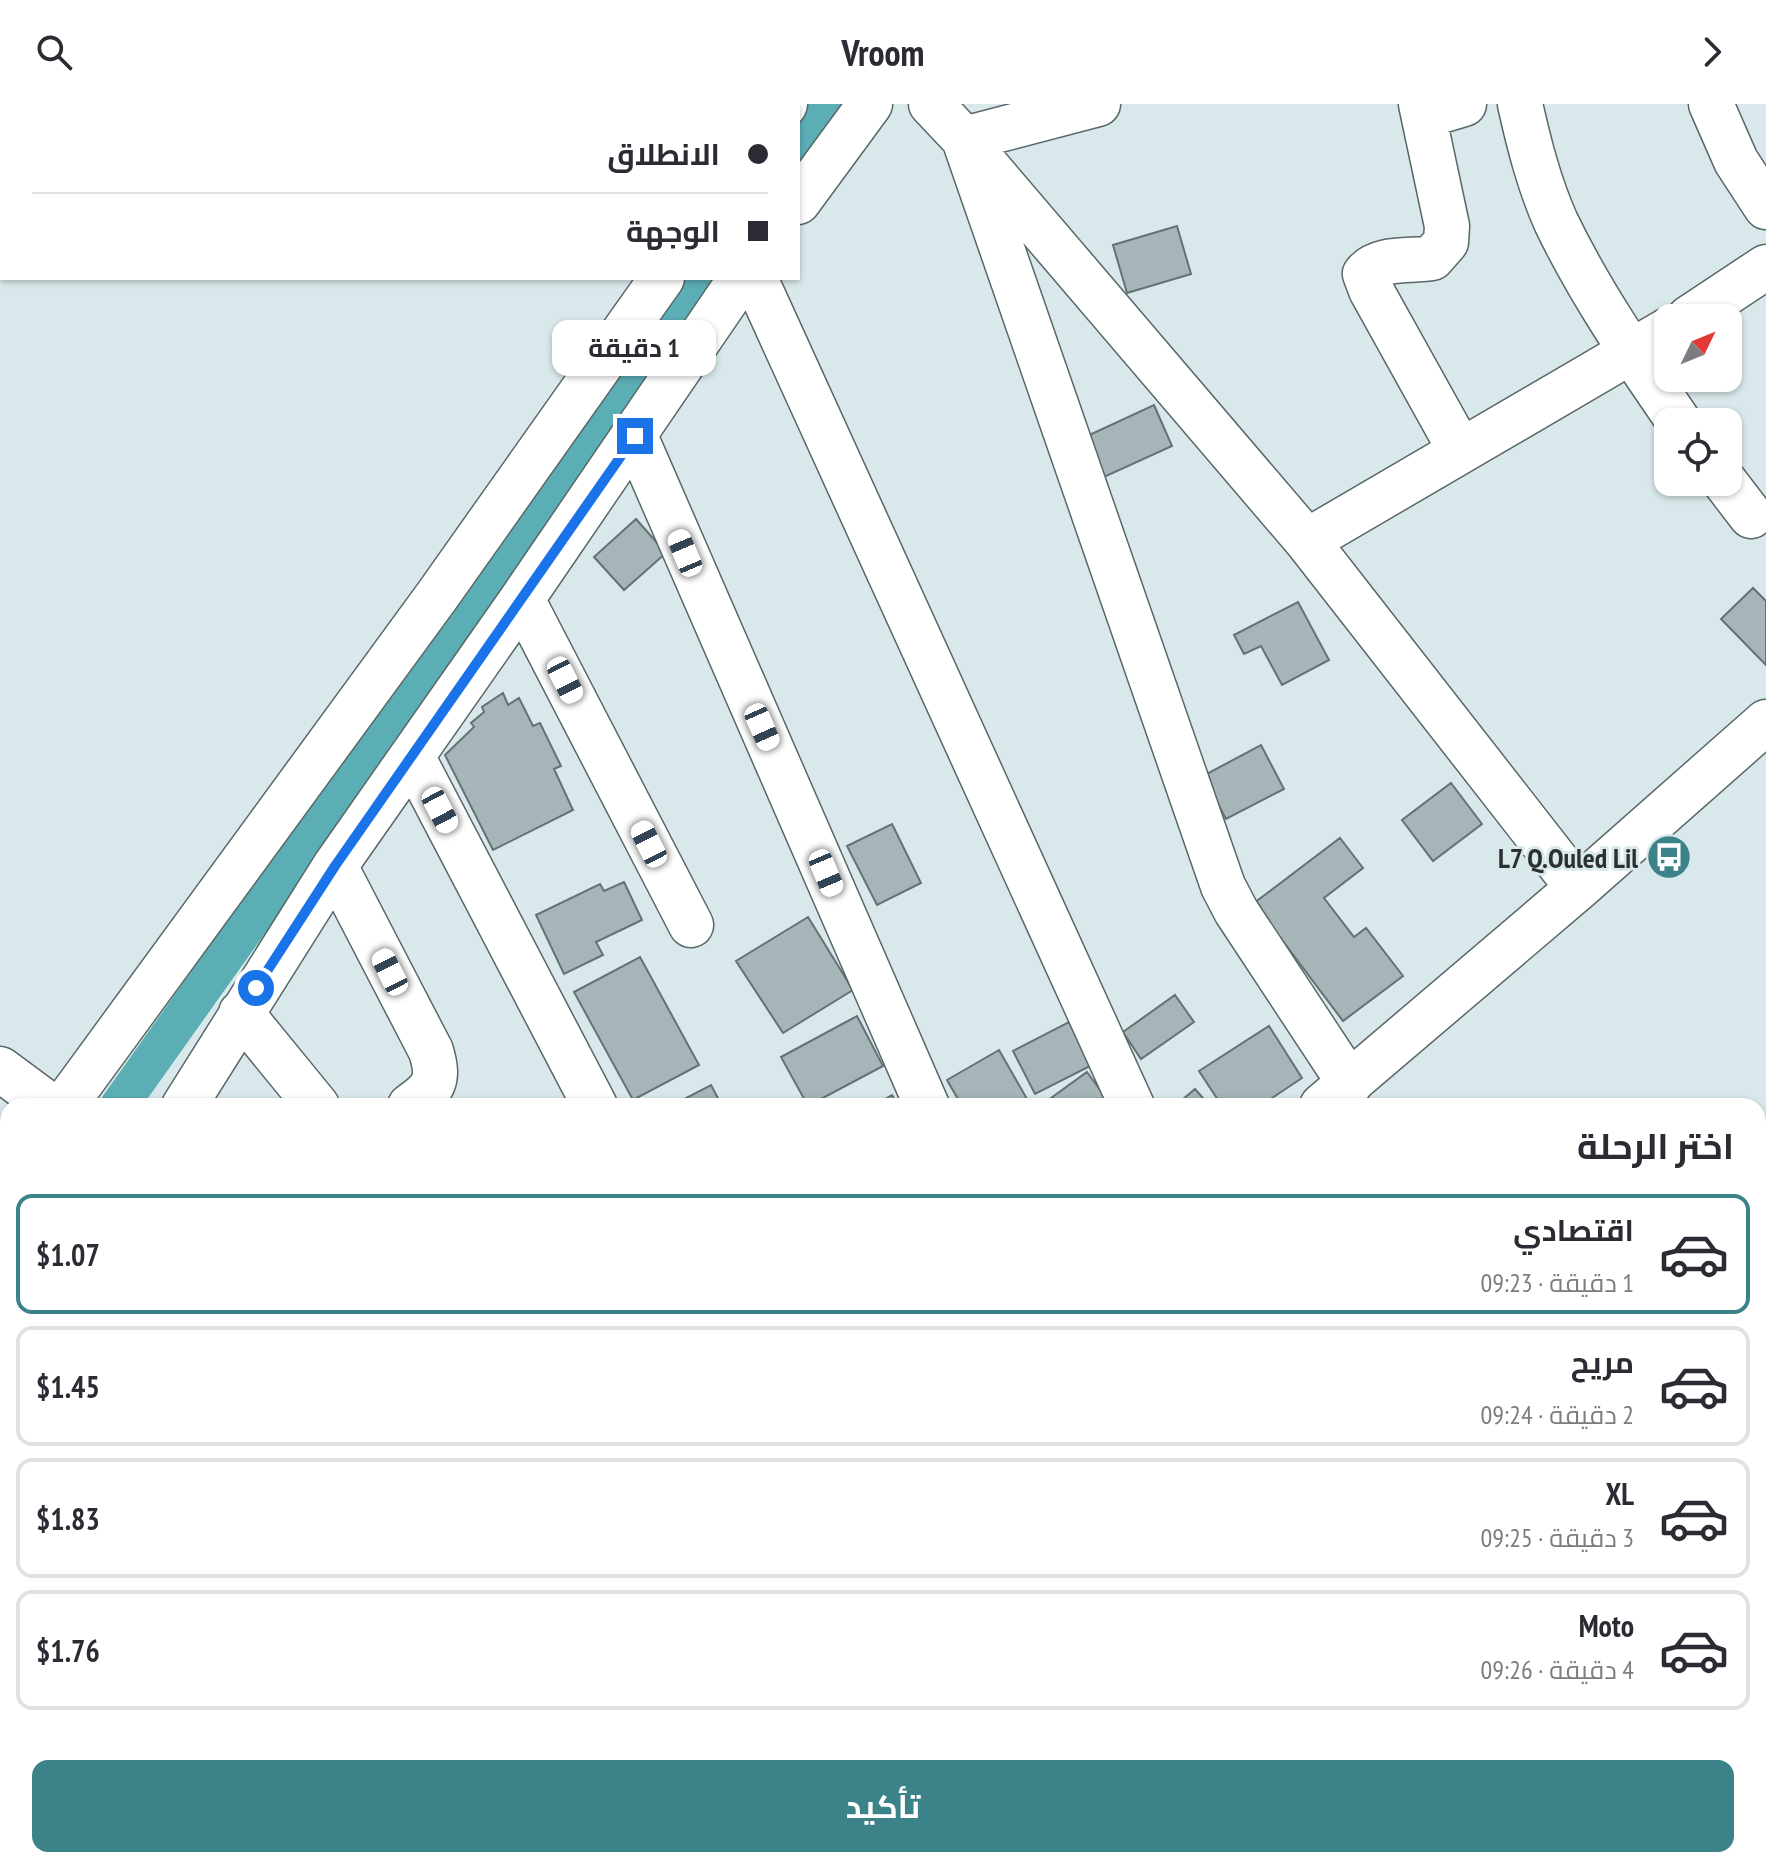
<!DOCTYPE html>
<html lang="ar">
<meta charset="utf-8">
<style>
:root{--surface:#fff;--page:#f7f7f7;--text:#2b2b33;--muted:#7c7c81;--line:#e1e1e2;--accent:#3b8389}
body{margin:0;font-family:"PT Sans Narrow",Cairo,sans-serif;background:var(--page);color:var(--text);direction:rtl;height:100vh;display:flex;flex-direction:column;font-size:30px;white-space:nowrap}
*{box-sizing:border-box;margin:0}
p{font-size:26px;color:var(--muted)}
.icon{flex:none;width:44px;height:44px;fill:none;stroke:currentColor;stroke-width:2;stroke-linecap:round;stroke-linejoin:round}
.map{position:relative;flex:1;overflow:hidden;direction:ltr}
.panel{position:absolute;left:0px;top:994px;width:1766px;height:770px;display:flex;flex-direction:column;background:var(--surface);border-radius:24px 24px 0 0;box-shadow:0 2px 6px #0004;direction:rtl}
.panel>*{flex:none}
.guide{position:absolute;left:0px;top:0px;width:800px;height:176px;box-shadow:0 2px 6px #0004;direction:rtl;display:grid;align-content:center;height:176px;padding:0 32px;background:var(--surface)}
.needle{width:52px;rotate:47deg}
.controls{position:absolute;left:1654px;top:200px;display:grid;gap:16px}
.controls a{display:grid;place-items:center;width:88px;height:88px;border-radius:16px;background:var(--surface);box-shadow:0 2px 6px #0004;font-size:40px}
.end{position:absolute;width:36px;height:36px;margin:-18px;border:10px solid #1a73e8;background:#fff;box-shadow:0 0 0 4px #fff}
.from{border-radius:50%}
.bubble{position:absolute;height:56px;border-radius:16px;background:var(--surface);box-shadow:0 2px 6px #0004;font-size:26px;font-weight:700;line-height:56px;text-align:center;direction:rtl}
.car{position:absolute;width:24px;height:48px;margin:-24px -12px;border-radius:10px;box-shadow:0 0 6px 2px #0007;background:linear-gradient(#fff 24%,#345 0 40%,#fff 0 76%,#345 0 86%,#fff 0)}
.guide b{display:flex;align-items:center;gap:28px;height:76px;font-size:30px}
.guide b+b{border-top:2px solid var(--line)}
.guide i{width:20px;height:20px;background:var(--text)}
ul{padding:0;list-style:none}
li{display:flex;align-items:center;gap:24px;height:120px;margin:0 16px 12px;padding:0 16px;border:4px solid var(--line);border-radius:16px}
li div{flex:1}
li b{display:block;font-size:30px}
li em{font-style:normal;font-weight:700}
li.selected{border-color:var(--accent)}
li>.icon{width:72px;height:72px;stroke-width:1.5}
h2{padding:0 32px;font-size:36px;line-height:96px}
.cta{display:flex;gap:16px;margin-top:auto;padding:16px 32px}
.cta a{flex:1;height:92px;border-radius:16px;background:var(--accent);color:#fff;font-size:32px;font-weight:700;line-height:92px;text-align:center}
header{display:flex;justify-content:space-between;align-items:center;height:104px;padding:0 32px;background:var(--surface);font-size:36px;font-weight:700}
.map>svg:first-child{display:block}
</style>
<header><svg class="icon" aria-label="forward" viewBox="0 0 24 24"><path d="M9 5l7 7-7 7"/></svg>Vroom<svg class="icon" aria-label="search" viewBox="0 0 24 24"><circle cx="10" cy="10" r="6"/><path d="M15 15l6 6"/></svg></header>
<div class="map">
<svg width="1766" height="1763" viewBox="0 0 1766 1763">
<rect width="100%" height="100%" fill="#d9e9eb"/>
<g fill="none" stroke-linecap="round" stroke-linejoin="round">
<path stroke="#5caeb5" stroke-width="38" d="M798,45l31,-45
M119,1002l588,-828
M0,1167l8,-11"/>
</g>
<path fill="#a6b6b8" stroke="#637273" stroke-width="2" d="M528,0h95l3,2h-100z
M1177,122l14,48 -64,19 -14,-48z
M1154,301l18,41 -68,31 -19,-40z
M636,415l30,34 -42,37 -30,-33z
M1753,484l13,13v64l-45,-46z
M1298,498l31,58 -47,25 -21,-39 -17,8 -10,-19z
M503,589l5,12 11,-7 14,28 7,-3 21,43 -7,3 19,41 -80,40 -48,-95 29,-28 -3,-4 13,-11 -2,-5z
M1261,641l23,44 -58,30 -23,-43z
M1451,679l31,41 -49,37 -31,-41z
M892,720l29,59 -44,22 -30,-59z
M1340,734l23,30 -39,30 30,39 12,-9 37,48 -60,45 -89,-118z
M624,778l18,38 -46,22 7,13 -39,19 -28,-59 64,-31 4,7z
M808,813l45,73 -70,43 -47,-72z
M640,853l59,108 -66,35 -59,-108z
M1175,891l19,27 -53,37 -18,-27z
M857,912l26,50 -75,40 -27,-49z
M1069,918l23,43 -57,29 -22,-43z
M1269,922l33,52 -42,28h-38l-23,-35z
M999,946l32,56h-69l-15,-26z
M1087,968l25,34h-72z
M711,981l11,21h-51z
M1195,985l15,17h-35z
M892,991l7,11h-26z
M0,1386l8,8v26l-8,8z
M0,1479l8,8v31l-8,8z
M1289,1756h83l-17,7h-77z"/>
<g fill="none" stroke-linecap="round" stroke-linejoin="round">
<g stroke="#586768" stroke-width="47">
<path id="minor" d="M692,0l3,2
M931,0l33,35 134,-35
M1421,0l26,122 -1,16 -14,16c-20,4 -53,-2 -67,16l6,16 89,160
M1520,0c9,40 19,80 36,118 34,71 79,136 123,200
M1711,0l25,57 30,46
M784,2l1,-2
M1424,12l40,-12
M964,35l259,747 13,25 114,173
M979,53l328,384 271,347
M798,98l72,-98
M755,174l377,828
M1689,214l77,-51
M635,332l292,670
M1725,378l26,34
M1307,437l361,-211
M522,495l169,326
M412,652l183,350
M335,762l96,185c9,30 3,38 -21,55
M241,909l76,93
M0,965l50,37
M64,1002l373,-510 225,-318
M184,1002l151,-240 187,-267 219,-321
M1322,1002l256,-218 188,-166
M0,1087l8,-10
M0,1298l8,-13
M326,1756l6,7
M742,1756l7,7
M804,1756v7"/>
</g>
<g stroke="#24868d" stroke-width="47">
<path id="highway" d="M1758,1531l8,3
M1758,1579l8,3
M400,1763l16,-7
M503,1763l15,-7"/>
</g>
<use href="#minor" stroke="#fff" stroke-width="44"/>
<use href="#highway" stroke="#20b4be" stroke-width="44"/>
</g>
<g fill="none" stroke-linecap="round" stroke-linejoin="round">
<path stroke="#1a73e8" stroke-width="10" d="M256,884l79,-122 300,-430"/>
</g>
<defs>
<g id="bus-disc" transform="scale(2.3)"><circle r="9.5" fill="#3b8389" stroke="#d9e9eb"/><path d="M-5-6H5V4H4V6H2V4H-2V6H-4V4H-5ZM-3.5-4V0h7V-4ZM-3.5 1.2v1.5H-2V1.2ZM2 1.2v1.5H3.5V1.2Z" fill="#fff"/></g>
</defs>
<g fill-rule="evenodd">
<use href="#bus-disc" x="1669" y="753"/>
</g>
<g text-anchor="middle" dominant-baseline="central" stroke-width="6" stroke-linejoin="round" paint-order="stroke">
<g font-size="28" font-weight="bold" fill="#2b3132" stroke="#d9e9eb" text-anchor="end">
<text x="1638" y="753">L7 Q.Ouled Lil</text>
</g>
</g>
</svg>
<div class="controls">
<a><svg class="needle" viewBox="-14 -14 28 28"><path d="M0-13l5 13h-10z" fill="#e53935"/><path d="M0 13l5-13h-10z" fill="#7c7c81"/></svg></a>
<a><svg class="icon" aria-label="locate" viewBox="0 0 24 24"><circle cx="12" cy="12" r="6"/><path d="M12 2v4M12 18v4M2 12h4M18 12h4"/></svg></a>
</div>
<i class="end from" style="left:256px;top:884px"></i>
<i class="end" style="left:635px;top:332px"></i>
<div class="bubble" style="left:552px;top:216px;width:164px">1 دقيقة</div>
<i class="car" style="left:685px;top:449px;rotate:337deg"></i>
<i class="car" style="left:565px;top:576px;rotate:153deg"></i>
<i class="car" style="left:762px;top:623px;rotate:156deg"></i>
<i class="car" style="left:440px;top:706px;rotate:152deg"></i>
<i class="car" style="left:649px;top:740px;rotate:333deg"></i>
<i class="car" style="left:826px;top:769px;rotate:157deg"></i>
<i class="car" style="left:390px;top:868px;rotate:333deg"></i>
<div class="guide">
<b><i class="from"></i>الانطلاق</b>
<b><i></i>الوجهة</b>
</div>
<section class="panel">
<h2>اختر الرحلة</h2>
<ul>
<li class="selected"><svg class="icon" aria-label="car" viewBox="0 0 24 24"><path d="M5 17H2v-5l4-1 3-4h7l3 4 3 1v5h-3M9 17h6M6 11h13"/><circle cx="7" cy="17" r="2"/><circle cx="17" cy="17" r="2"/></svg><div><b>اقتصادي</b><p>1 دقيقة · 09:23</p></div><em>$1.07</em></li>
<li><svg class="icon" aria-label="car" viewBox="0 0 24 24"><path d="M5 17H2v-5l4-1 3-4h7l3 4 3 1v5h-3M9 17h6M6 11h13"/><circle cx="7" cy="17" r="2"/><circle cx="17" cy="17" r="2"/></svg><div><b>مريح</b><p>2 دقيقة · 09:24</p></div><em>$1.45</em></li>
<li><svg class="icon" aria-label="car" viewBox="0 0 24 24"><path d="M5 17H2v-5l4-1 3-4h7l3 4 3 1v5h-3M9 17h6M6 11h13"/><circle cx="7" cy="17" r="2"/><circle cx="17" cy="17" r="2"/></svg><div><b>XL</b><p>3 دقيقة · 09:25</p></div><em>$1.83</em></li>
<li><svg class="icon" aria-label="car" viewBox="0 0 24 24"><path d="M5 17H2v-5l4-1 3-4h7l3 4 3 1v5h-3M9 17h6M6 11h13"/><circle cx="7" cy="17" r="2"/><circle cx="17" cy="17" r="2"/></svg><div><b>Moto</b><p>4 دقيقة · 09:26</p></div><em>$1.76</em></li>
</ul>
<div class="cta"><a>تأكيد</a></div>
</section>
</div>
